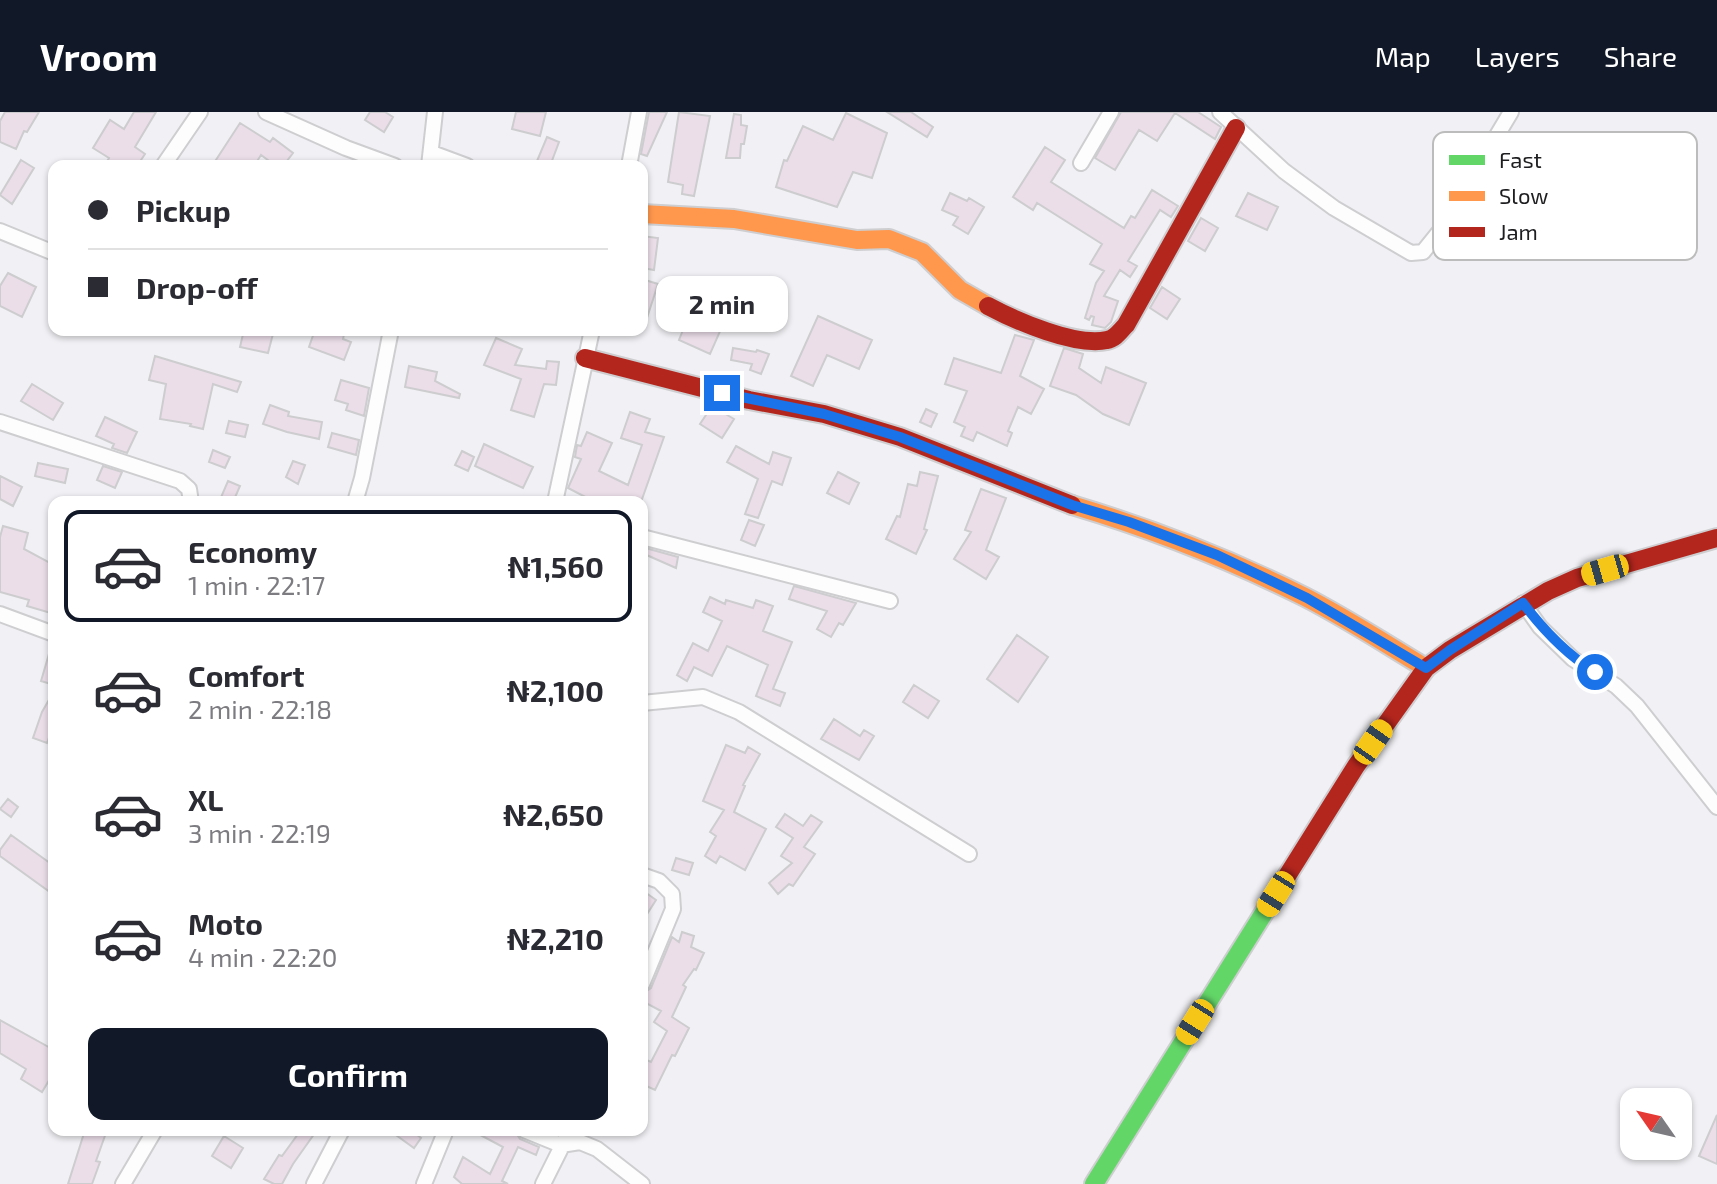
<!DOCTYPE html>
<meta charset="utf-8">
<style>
:root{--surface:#fff;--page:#f2f2f3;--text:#2b2b33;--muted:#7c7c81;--line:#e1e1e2;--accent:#111827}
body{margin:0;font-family:"Exo 2",sans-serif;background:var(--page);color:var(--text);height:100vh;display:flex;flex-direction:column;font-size:30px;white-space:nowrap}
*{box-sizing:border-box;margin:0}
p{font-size:26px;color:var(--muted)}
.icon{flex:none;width:44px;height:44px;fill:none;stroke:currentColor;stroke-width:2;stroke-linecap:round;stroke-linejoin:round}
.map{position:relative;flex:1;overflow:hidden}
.panel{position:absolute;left:48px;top:384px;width:600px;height:640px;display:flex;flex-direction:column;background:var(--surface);border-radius:16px;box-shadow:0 2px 6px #0004}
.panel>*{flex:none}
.hud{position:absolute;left:48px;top:48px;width:600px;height:176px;border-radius:16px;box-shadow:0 2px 6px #0004;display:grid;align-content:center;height:176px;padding:0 40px;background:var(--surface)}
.needle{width:52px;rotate:304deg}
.buttons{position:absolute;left:1620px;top:976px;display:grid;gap:16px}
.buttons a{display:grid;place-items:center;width:72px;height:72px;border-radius:16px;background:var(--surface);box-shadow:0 2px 6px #0004;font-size:40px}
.end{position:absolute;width:36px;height:36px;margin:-18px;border:10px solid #1a73e8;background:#fff;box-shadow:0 0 0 4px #fff}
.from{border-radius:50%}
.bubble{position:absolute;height:56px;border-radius:16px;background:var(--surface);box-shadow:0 2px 6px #0004;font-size:26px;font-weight:700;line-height:56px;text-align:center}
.car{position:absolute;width:24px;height:48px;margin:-24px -12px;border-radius:10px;box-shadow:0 0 6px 2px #0007;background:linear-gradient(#f5c518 24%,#345 0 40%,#f5c518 0 76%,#345 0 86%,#f5c518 0)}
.hud b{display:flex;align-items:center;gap:28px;height:76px;font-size:30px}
.hud b+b{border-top:2px solid var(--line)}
.hud i{width:20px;height:20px;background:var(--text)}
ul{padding:14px 0 0;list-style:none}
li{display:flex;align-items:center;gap:24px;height:112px;margin:0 16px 12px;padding:0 24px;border:4px solid transparent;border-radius:16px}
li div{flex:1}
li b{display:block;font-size:30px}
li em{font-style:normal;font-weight:700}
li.current{border-color:var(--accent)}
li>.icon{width:72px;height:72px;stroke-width:1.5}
.button{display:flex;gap:16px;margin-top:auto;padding:16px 40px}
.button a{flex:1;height:92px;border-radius:16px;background:var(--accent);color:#fff;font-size:32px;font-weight:700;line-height:92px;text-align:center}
header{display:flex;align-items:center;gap:48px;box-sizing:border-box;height:112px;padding:0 40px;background:var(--accent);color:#fff}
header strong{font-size:38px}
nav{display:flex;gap:44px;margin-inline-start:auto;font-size:28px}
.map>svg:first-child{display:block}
</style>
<header>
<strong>Vroom</strong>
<nav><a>Map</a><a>Layers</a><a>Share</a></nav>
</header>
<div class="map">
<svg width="1717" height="1072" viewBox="0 0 1717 1072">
<rect width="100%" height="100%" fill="#f1f1f5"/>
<path fill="#ebdee9" stroke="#cdccce" stroke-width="2" d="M5,0h34l-12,20 -3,-1 -8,18 -16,-7v-21z
M134,0h22l-21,35 10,7 -8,12h-33l5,-8 -16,-10 17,-28 14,9z
M370,0h15l8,5 -9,15 -19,-12z
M516,0h30l-6,24 -28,-7z
M649,0h18l-20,44 -6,-2z
M679,0l31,4 -16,80 -12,-2 1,-9 -15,-3z
M887,0h24l22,15 -6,10z
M1121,0h77l23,15 -6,12 -40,-26 -18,28 -18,-11 -24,40 -20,-12z
M846,1l41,20 -15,45 -19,-6 -16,35 -61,-20 8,-27 3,1 16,-35 30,14z
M734,2l7,1v10l6,1 -3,18h-3l-1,14h-14z
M240,11l30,19 3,-4 20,15 -10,13h-7l-15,-11 -7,11h-42z
M547,25l12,5 -9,24 -13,-5z
M1045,35l20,13 -14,22 73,46 7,-12 4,2 17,-28 26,16 -7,11 -11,-7 -32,51 9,5 -7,11 -10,-7 -16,26 14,5 -7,21 -6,6 -13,-3 2,-8 -3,-1 -2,4 -4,-2 11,-35 8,-12 -14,-7 12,-20 -65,-41 -4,7 -20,-13z
M21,48l13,8 -22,36 -12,-9z
M950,81l17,8 2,-3 15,9 -16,27 -15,-9 5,-8 -16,-7z
M1248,81l30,14 -11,23 -31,-14z
M1201,106l17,10 -13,23 -17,-10z
M642,124l16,2 -4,32 -12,-2z
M8,161l28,14 -14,30 -22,-11v-20z
M645,168l13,4 -14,43 -2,-1v-36z
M702,171l14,4 -7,26 16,7 -15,34 -31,-14z
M1162,175l18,12 -13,20 -17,-11z
M753,186l12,4 -8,24 -12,-4z
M818,204l54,24 -13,29 -32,-14 -14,31 -22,-10z
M244,218h30l-6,23 -28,-6z
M315,218h30l-2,9 8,3 -7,18 -35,-13z
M1015,223l19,5 -14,36 24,13 -13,25 -13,-7 -10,24 4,2 -5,13 -30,-14 -4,9 -12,-5 4,-9 -11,-5 13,-31 -22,-7 9,-26 47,15z
M496,226l26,11 -7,16 31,4 1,-8 12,1 -3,23 -12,-1 -10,33 -23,-7 10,-31 -37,-14z
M733,236l23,4 1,-2 12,4 -8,20 -11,-4 2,-6 -21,-4z
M1064,236l19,6 -4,14 22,15 5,-16 40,16 -17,42 -26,-11 -27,-19 -26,-9z
M155,244l86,26 -4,10 -24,-8 -10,45 -13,-3 1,-2 -31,-5 6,-35 -17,-4z
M409,254l28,6 -2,9 25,13 -1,4 -54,-11z
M341,268l28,8 -5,28 -18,-6 2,-6 -13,-4z
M32,272l31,19 -10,17 -32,-19z
M270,293l19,7 -1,4 34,6 -3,17 -32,-7 -24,-8z
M712,294l22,13 -12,19 -22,-14z
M926,297l11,5 -6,13 -11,-5z
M630,300l20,7 -5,13 19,5 -23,65h-46l-27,-14 13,-29 -6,-2 2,-12 4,1 6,-14 25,11 -13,28 29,14 14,-40 -21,-7z
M105,305l32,15 -10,21 -15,-5 2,-4 -18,-8z
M229,309l19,4 -3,12 -19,-4z
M332,321l27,7 -3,15 -28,-8z
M484,332l49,23 -10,21 -48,-22z
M736,334l33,18 4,-12 18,6 -9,27 -10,-4 -14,37 -13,-4 13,-35 -31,-17z
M213,338l17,7 -5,11 -16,-6z
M462,339l12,6 -6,14 -13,-6z
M293,349l12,4 -7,19 -12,-7z
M38,351l30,6 -3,14 -30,-7z
M103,354l19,6 -7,16 -18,-8z
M838,360l21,11 -10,21 -22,-11z
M920,360l18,4 -14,53 3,1 -11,24 -30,-15 11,-23 3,1 8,-33 9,2z
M0,364l22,11 -9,19 -13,-7z
M228,369l12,5 -7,16h-14z
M981,377l25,9 -20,52 13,7 -13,22 -32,-20 17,-27 -6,-2z
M749,408l15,5 -9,21 -14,-6z
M3,414l25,7 -4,16 30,16v49l-27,-8 2,-6 -29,-8v-55z
M642,435l36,10 -2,11 -34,-15z
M794,474l62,17 -13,22 -4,-2 -8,14 -14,-8 10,-18 -38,-12z
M710,485l15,7 1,-4 27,8 3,-8 17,6 -10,25 29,11 -19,47 12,4 -5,13 -24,-10 12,-31 -41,-19 -15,30 -18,-9 -7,14 -10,-6 16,-32 15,8 14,-30 -19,-9z
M1017,523l31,22 -30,45 -31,-23z
M51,535l3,1v37l-13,-4z
M914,573l25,16 -11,17 -25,-16z
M54,579v33l-7,19 -14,-5 9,-26z
M834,607l26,17 4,-6 10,6 -15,24 -38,-21z
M726,633l19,8 3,-6 12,7 -17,31 2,1 -11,26 32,17 -21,41 -25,-14 -4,7 -11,-7 11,-20 -6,-4 14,-22 -21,-9z
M8,687l10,8 -7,10 -11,-8z
M785,702l18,12 8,-11 11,7 -18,25 11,7 -22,32 -4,-2 -11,10 -9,-11 23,-20 -11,-7 12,-18 -17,-11z
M11,723l43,31v29l-54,-39v-6z
M676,746l17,5 -4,12 -17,-5z
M642,778l14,10 -14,22z
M682,820l12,4 -3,11 13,6 -8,17 -2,-1 -11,16 3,2 -14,30 17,11 -14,28 -3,-1 -17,35 -13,-6v-26l9,4 16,-31 -13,-9 7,-11 -19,-10v-7l9,-6 21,-51 7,5z
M0,908l54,30v22l-12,20 -21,-13 5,-10 -26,-16z
M1717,1003v49l-18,-8z
M85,1018h22l-11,31 4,1 -8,22h-24z
M301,1018h16l-24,34 -11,20h-8l-10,-5 15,-24 3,1z
M389,1018h22l10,8 -7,10z
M471,1018h43l6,9 19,8 -3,8 -18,-8 -16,34 6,3h-46l-8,-7 9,-20 27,17 13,-27z
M224,1024l19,12 -12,20 -19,-12z"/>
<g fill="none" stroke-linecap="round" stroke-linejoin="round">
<g stroke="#ceced1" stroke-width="18">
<path id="street" d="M266,0l80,36 49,18
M1220,0l64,59 50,37 77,45 12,-1 17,-21 71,-119
M432,41l35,13
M1081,51l30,-51
M163,54l37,-54
M429,54l6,-54
M629,54l10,-54
M0,119l54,22
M0,310l180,59 9,8 2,13
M355,390l7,-24 29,-148
M555,390l37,-172
M642,425l248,64
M1523,491l17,24 33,32 43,27 21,20 80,101
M0,502l54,20
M642,591l61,-6 36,15 230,142
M642,763l17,6 13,13 1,15 -31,75
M524,1018l37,15 19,-3 17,7 45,35
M123,1072l32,-54
M314,1072l28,-54
M424,1072l22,-54
M543,1072l27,-54"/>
</g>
<g stroke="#ceced1" stroke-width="22">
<path id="fast" d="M1094,1072l193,-308"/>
</g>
<g stroke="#ceced1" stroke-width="22">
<path id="slow" d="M642,102l92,5 123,21 32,-1 33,13 38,38 28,16
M1072,393c80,24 157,54 233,92 41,21 81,47 121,71"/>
</g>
<g stroke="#ceced1" stroke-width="22">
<path id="jam" d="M988,194c28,15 88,41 119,34 8,-1 13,-9 19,-15l110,-197
M585,246l164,42 75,14 76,23 172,68
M1287,764l69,-110 70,-98 24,-18 98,-59 29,-13 140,-40"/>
</g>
<use href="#street" stroke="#fdfdfe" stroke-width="14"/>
<use href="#fast" stroke="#63d668" stroke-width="18"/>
<use href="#slow" stroke="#ff974d" stroke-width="18"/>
<use href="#jam" stroke="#b3261e" stroke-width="18"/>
</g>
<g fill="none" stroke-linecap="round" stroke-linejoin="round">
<path stroke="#1a73e8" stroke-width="10" d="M722,281l102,21 76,23 172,68 57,17 88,33 90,43 119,70 24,-18 73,-47c21,28 43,51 72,69"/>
</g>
<rect x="1433" y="20" width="264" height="128" rx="12" fill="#fff" stroke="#bcbcbc" stroke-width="2"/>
<rect x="1449" y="43" width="36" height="10" fill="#63d668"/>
<rect x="1449" y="79" width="36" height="10" fill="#ff974d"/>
<rect x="1449" y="115" width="36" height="10" fill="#b3261e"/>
<g font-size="22" fill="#1e1e21">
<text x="1499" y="56">Fast</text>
<text x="1499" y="92">Slow</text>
<text x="1499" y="128">Jam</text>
</g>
</svg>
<div class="buttons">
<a><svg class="needle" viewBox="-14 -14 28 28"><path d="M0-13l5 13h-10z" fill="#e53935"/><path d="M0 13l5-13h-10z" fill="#7c7c81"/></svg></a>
</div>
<i class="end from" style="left:1595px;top:560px"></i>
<i class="end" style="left:722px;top:281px"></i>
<div class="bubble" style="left:656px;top:164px;width:132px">2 min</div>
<i class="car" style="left:1605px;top:458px;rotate:254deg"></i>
<i class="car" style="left:1373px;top:630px;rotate:35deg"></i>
<i class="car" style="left:1276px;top:782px;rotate:212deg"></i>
<i class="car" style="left:1195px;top:910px;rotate:212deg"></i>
<div class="hud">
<b><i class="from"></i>Pickup</b>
<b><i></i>Drop-off</b>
</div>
<section class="panel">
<ul>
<li class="current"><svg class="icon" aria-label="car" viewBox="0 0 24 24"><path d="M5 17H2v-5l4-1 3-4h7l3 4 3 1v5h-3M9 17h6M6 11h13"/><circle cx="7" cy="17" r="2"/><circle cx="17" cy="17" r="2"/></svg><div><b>Economy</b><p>1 min · 22:17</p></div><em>₦1,560</em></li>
<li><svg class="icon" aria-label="car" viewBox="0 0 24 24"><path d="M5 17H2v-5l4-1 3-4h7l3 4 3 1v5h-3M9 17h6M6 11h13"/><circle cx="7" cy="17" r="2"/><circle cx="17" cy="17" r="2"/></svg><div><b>Comfort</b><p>2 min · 22:18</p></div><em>₦2,100</em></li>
<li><svg class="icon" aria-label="car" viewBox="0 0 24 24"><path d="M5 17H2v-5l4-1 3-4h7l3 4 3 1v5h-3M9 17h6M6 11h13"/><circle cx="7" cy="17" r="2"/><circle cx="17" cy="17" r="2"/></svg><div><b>XL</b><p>3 min · 22:19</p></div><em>₦2,650</em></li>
<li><svg class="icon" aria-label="car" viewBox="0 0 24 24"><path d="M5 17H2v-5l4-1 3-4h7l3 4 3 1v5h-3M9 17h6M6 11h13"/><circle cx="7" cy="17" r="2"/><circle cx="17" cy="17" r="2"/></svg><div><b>Moto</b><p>4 min · 22:20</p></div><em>₦2,210</em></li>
</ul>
<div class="button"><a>Confirm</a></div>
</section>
</div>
